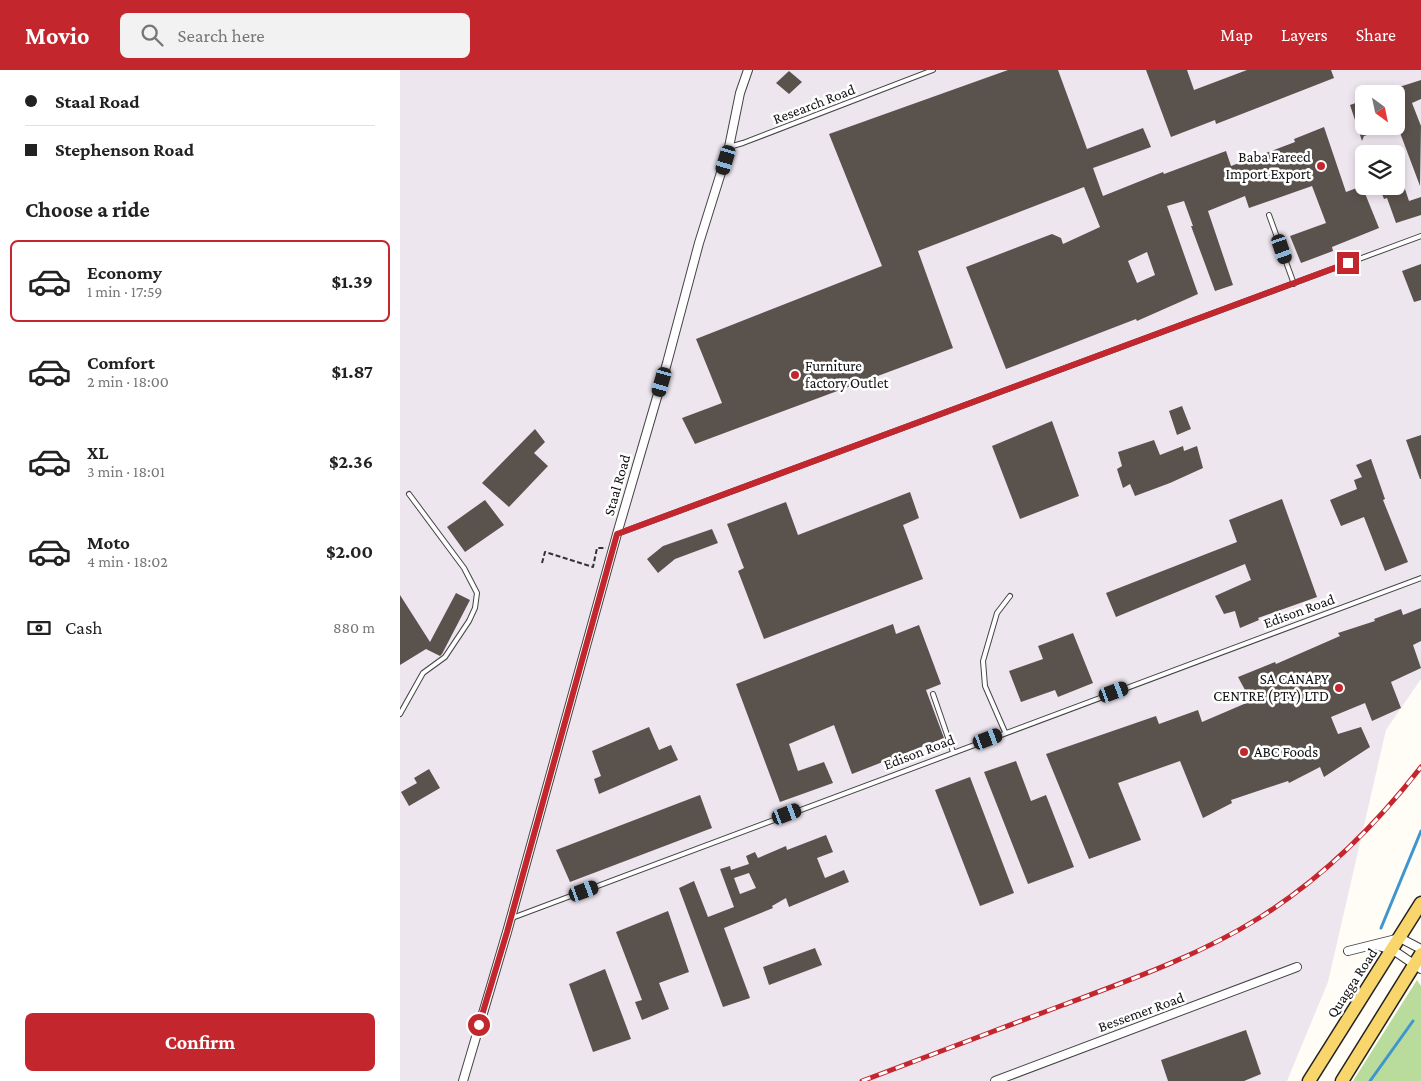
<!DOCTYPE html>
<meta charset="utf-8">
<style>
:root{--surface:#fff;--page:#f2f2f2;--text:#222;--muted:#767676;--line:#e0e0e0;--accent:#c4262e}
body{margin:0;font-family:"Crimson Pro",serif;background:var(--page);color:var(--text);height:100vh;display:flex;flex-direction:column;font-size:19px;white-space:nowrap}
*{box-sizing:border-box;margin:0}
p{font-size:16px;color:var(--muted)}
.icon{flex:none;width:28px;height:28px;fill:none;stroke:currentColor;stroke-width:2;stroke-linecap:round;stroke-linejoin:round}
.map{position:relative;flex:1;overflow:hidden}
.panel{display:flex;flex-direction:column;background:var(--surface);width:400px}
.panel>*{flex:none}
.top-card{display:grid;align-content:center;height:110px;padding:0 25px;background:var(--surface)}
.needle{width:32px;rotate:147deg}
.controls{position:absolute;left:955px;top:15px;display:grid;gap:10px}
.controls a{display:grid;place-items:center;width:50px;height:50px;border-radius:8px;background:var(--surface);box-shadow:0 2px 8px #0003;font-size:25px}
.end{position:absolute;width:22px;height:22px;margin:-11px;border:6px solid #c4262e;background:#fff;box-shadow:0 0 0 2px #fff}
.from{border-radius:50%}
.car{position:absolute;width:15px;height:30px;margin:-15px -8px;border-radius:6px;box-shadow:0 0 4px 1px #0007;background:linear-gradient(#222 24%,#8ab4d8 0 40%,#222 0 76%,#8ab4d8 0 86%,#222 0)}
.top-card b{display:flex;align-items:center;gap:18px;height:48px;font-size:19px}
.top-card b+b{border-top:1px solid var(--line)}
.top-card i{width:12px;height:12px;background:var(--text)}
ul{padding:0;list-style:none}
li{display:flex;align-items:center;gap:15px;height:82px;margin:0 10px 8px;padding:0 15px;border:2px solid transparent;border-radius:8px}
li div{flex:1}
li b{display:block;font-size:19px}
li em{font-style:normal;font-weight:700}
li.active{border-color:var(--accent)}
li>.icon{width:45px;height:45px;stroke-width:1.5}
h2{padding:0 25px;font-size:22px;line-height:60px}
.pay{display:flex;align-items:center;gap:12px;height:55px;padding:0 25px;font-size:19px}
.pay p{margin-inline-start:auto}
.primary-button{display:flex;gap:10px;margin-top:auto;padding:10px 25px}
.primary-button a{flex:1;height:58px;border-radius:8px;background:var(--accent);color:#fff;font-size:20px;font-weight:700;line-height:58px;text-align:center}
header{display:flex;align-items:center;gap:30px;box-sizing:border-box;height:70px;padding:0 25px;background:var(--accent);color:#fff}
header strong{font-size:24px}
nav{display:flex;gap:28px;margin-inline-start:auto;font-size:18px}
.search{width:350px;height:45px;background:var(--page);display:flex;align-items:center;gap:12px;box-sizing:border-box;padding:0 18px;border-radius:8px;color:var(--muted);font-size:19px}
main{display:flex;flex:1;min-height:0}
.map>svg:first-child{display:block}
</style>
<header>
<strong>Movio</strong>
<div class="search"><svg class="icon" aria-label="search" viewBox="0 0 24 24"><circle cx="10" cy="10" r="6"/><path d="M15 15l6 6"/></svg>Search here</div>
<nav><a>Map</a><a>Layers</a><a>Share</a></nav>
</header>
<main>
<section class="panel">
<div class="top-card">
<b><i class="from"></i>Staal Road</b>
<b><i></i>Stephenson Road</b>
</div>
<h2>Choose a ride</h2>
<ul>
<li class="active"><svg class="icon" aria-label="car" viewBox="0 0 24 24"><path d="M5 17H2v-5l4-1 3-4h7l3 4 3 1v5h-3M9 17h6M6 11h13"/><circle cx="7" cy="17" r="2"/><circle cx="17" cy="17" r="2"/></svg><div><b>Economy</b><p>1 min · 17:59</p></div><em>$1.39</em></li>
<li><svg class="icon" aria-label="car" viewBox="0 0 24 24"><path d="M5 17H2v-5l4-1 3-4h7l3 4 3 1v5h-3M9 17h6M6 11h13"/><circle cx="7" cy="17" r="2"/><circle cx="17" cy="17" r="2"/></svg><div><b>Comfort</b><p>2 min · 18:00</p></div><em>$1.87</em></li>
<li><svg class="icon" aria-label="car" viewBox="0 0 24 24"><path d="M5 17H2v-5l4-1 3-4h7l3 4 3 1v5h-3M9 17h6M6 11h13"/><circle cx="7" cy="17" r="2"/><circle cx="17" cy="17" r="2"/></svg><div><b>XL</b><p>3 min · 18:01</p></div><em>$2.36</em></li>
<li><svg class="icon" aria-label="car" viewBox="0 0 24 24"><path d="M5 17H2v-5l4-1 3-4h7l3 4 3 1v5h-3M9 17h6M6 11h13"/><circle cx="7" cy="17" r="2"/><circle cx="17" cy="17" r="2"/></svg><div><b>Moto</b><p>4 min · 18:02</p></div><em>$2.00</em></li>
</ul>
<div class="pay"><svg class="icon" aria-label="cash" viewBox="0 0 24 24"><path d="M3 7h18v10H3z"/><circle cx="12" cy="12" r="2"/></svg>Cash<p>880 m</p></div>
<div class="primary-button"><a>Confirm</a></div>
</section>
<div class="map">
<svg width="1021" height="1011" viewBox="0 0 1021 1011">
<rect width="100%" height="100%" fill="#fffdf5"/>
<path fill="#eee6ef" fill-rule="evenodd" d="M0,0h1021v609l-35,51 -58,252 -41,99h-887zM964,24h32v32h-32zM964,84h32v32h-32z"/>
<path fill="#b9dc9c" d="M1017,910l4,6v95h-68z"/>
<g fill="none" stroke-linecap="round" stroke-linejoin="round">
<path stroke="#3f96cf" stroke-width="3" d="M981,858l40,-97
M970,1011l43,-60"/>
</g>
<path fill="#5a524d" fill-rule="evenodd" d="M608,0h50l29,79 56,-21 8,19 -58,21 10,28 60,-24 1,2 62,-23 5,15 64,-24 -1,-3 30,-12 22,65 16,-6 17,42 -47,19 1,4 -32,12 -11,-27 36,-13 -14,-37 -63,22 -4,-12 -37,15 25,74 -18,6 -24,-65h2l-9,-25 -17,5 31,88 -61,27 -1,-2 -130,50 -40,-102 86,-33 9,4 2,6 37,-17 -16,-40 -166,64 35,97 -258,96 -13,-26 40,-15 -26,-64 186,-73 -53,-132zM747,182l8,23 -18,8 -9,-22z
M746,0h41l7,20 53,-20h84l3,8 -118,46 -1,-4 -44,17z
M389,1l13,11 -13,12 -13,-11z
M1021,10v19l-9,4 9,23 -1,60 -24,-64v-34z
M964,30v26l25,1 -25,9 -2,5 -12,-36z
M1003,113l6,18 12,-4v18l-25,8 -9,-25 -3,1 -5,-13h17z
M1021,194v36l-7,2 -12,-31z
M782,336l9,23 -14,6 -8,-24z
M652,351l27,75 -59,23 -28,-73z
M135,359l10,13 -11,11 14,13 -39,41 -27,-24z
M1021,365v44h-1l-14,-39z
M754,370l6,15 23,-9 1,5 13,-5 6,22 -33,15 -35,13 -5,-12 -7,4 -6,-19 5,-3 -4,-14z
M971,389l14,40 -2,1 25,62 -23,9 -21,-54 -23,9 -11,-26 27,-11 -3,-9 8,-3 -6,-12z
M510,422l9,26 -16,7 20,54 -159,60 -26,-68 6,-3 -17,-44 59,-22 12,33z
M882,429l35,98 -59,21 1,2 -19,8 -5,-17 -11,3 -9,-18 36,-16 -6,-16 -129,53 -10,-24 131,-51 -8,-22z
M85,430l19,25 -39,27 -18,-25z
M312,459l6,14 -43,16 -17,14 -11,-14 16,-13z
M56,523l14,7 -28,54 -2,2 -14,-7 -26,16v-70l30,47z
M1021,538v33l-8,4 8,23 -30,14 10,26 -29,13 -7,-18 -34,14 7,17 23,-7 9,20 -46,30 -4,-10 -31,16 -1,-2 -57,19 1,3 -29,15 -23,-57 -62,22 23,57 -52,19 -43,-105 110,-38 3,8 39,-14 4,12 49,-21 -13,-24 37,-15 1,2 64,-28 -2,-3 37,-12 -1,-2 27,-10 2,6z
M493,554l3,10 23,-9 22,59 -15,6 18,48 -92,36 -18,-49 -45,19 9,27 26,-9 9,21 -53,19 -44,-118z
M673,563l20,50 -35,14 -3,-7 -34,12 -12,-31 34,-12 -5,-13z
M249,657l10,23 12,-5 7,15 -79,34 -5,-15 7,-3 -9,-25z
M616,691l15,40 15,-6 28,72 -46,17 -44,-112z
M29,699l11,19 -31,18 -8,-14 16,-9 -3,-5z
M570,707l44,116 -34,13 -45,-116z
M300,725l12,33 -142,54 -14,-32z
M426,765l7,17 -16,6 8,20 19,-8 5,12 -60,25 -3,-9 -14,8 1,2 -49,20 26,70 -27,9 -44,-119 15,-7 14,36 26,-10 -14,-38 10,-3 1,4 18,-6 -3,-8 9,-4 3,6 28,-12 1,4zM349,803l7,15 -16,6 -6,-16z
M268,841l21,61 -30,11 10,26 -27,11 -7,-18 7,-2 -26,-68z
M415,878l7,17 -53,20 -6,-18z
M205,899l26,70 -38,13 -24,-68z
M846,960l15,44 -17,7h-76l-7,-21z"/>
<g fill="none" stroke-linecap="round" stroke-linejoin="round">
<g stroke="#444" stroke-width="6">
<path id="lane" d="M329,77l14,-4 190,-73
M869,145l25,69
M217,464l804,-298
M533,624l20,58
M0,644l23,-41 22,-16 24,-36 6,-13 2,-15 -13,-25 -55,-74
M605,662l-20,-46 -2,-25 14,-48 13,-17
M112,848l909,-340"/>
</g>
<g stroke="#444" stroke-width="10">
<path id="street" d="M974,875l19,5 28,19
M948,881l52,-13 21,11
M63,1011l44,-149 110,-398 50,-171 32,-120 30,-96 11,-54 8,-23
M595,1011l302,-114"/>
</g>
<g stroke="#222" stroke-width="15">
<path id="primary" d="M909,1011l112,-178
M942,1011l79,-127"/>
</g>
<path stroke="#333" stroke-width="2" stroke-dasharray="5 2.5" stroke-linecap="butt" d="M142,493l3,-11 48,15 4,-19h9"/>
<use href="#lane" stroke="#fff" stroke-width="4"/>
<use href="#street" stroke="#fff" stroke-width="8"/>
<use href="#primary" stroke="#f9d66b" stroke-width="12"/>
<g stroke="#c4262e" stroke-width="5">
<path id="rail" d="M462,1011c67,-25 134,-51 201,-76 67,-25 135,-49 196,-87 64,-40 116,-92 162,-151"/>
</g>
<use href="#rail" stroke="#fff" stroke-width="3" stroke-dasharray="9" stroke-linecap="butt"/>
</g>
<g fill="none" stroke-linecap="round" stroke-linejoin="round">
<path stroke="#c4262e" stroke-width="6" d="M79,955l28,-93 110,-398 731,-271"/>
</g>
<g fill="#c4262e" stroke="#fff" stroke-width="2">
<circle cx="921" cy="96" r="5"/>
<circle cx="395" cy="305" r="5"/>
<circle cx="939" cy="618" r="5"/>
<circle cx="844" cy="682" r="5"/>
</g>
<g text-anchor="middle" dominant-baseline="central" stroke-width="5" stroke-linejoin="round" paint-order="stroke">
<g font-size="15" fill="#111" stroke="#fff">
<text transform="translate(414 34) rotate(-21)">Research Road</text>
<text transform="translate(217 415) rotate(-74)">Staal Road</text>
<text transform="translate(899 541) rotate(-20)">Edison Road</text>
<text transform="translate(519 682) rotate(-21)">Edison Road</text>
<text transform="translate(952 913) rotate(-57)">Quagga Road</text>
<text transform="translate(741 942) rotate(-20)">Bessemer Road</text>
</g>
<g font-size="15" fill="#111" stroke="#fff" text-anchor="end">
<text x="911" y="87">Baba Fareed<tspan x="911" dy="17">Import Export</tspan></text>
<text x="405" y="296" text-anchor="start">Furniture<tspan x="405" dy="17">factory Outlet</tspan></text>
<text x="929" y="609">SA CANAPY<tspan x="929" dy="17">CENTRE (PTY) LTD</tspan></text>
<text x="854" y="682" text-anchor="start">ABC Foods</text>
</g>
</g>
</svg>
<div class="controls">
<a><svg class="needle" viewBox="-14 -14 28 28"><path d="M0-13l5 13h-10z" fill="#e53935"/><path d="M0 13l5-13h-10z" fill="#767676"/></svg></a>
<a><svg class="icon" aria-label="layers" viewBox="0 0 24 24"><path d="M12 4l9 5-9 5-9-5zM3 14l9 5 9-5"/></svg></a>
</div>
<i class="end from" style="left:79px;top:955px"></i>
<i class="end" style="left:948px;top:193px"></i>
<i class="car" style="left:326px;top:90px;rotate:197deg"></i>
<i class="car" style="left:882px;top:179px;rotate:161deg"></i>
<i class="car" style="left:262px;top:312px;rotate:196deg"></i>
<i class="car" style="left:714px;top:622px;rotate:70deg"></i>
<i class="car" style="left:588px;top:669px;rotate:69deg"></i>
<i class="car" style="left:387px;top:744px;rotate:69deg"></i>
<i class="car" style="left:184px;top:821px;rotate:70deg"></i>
</div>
</main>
